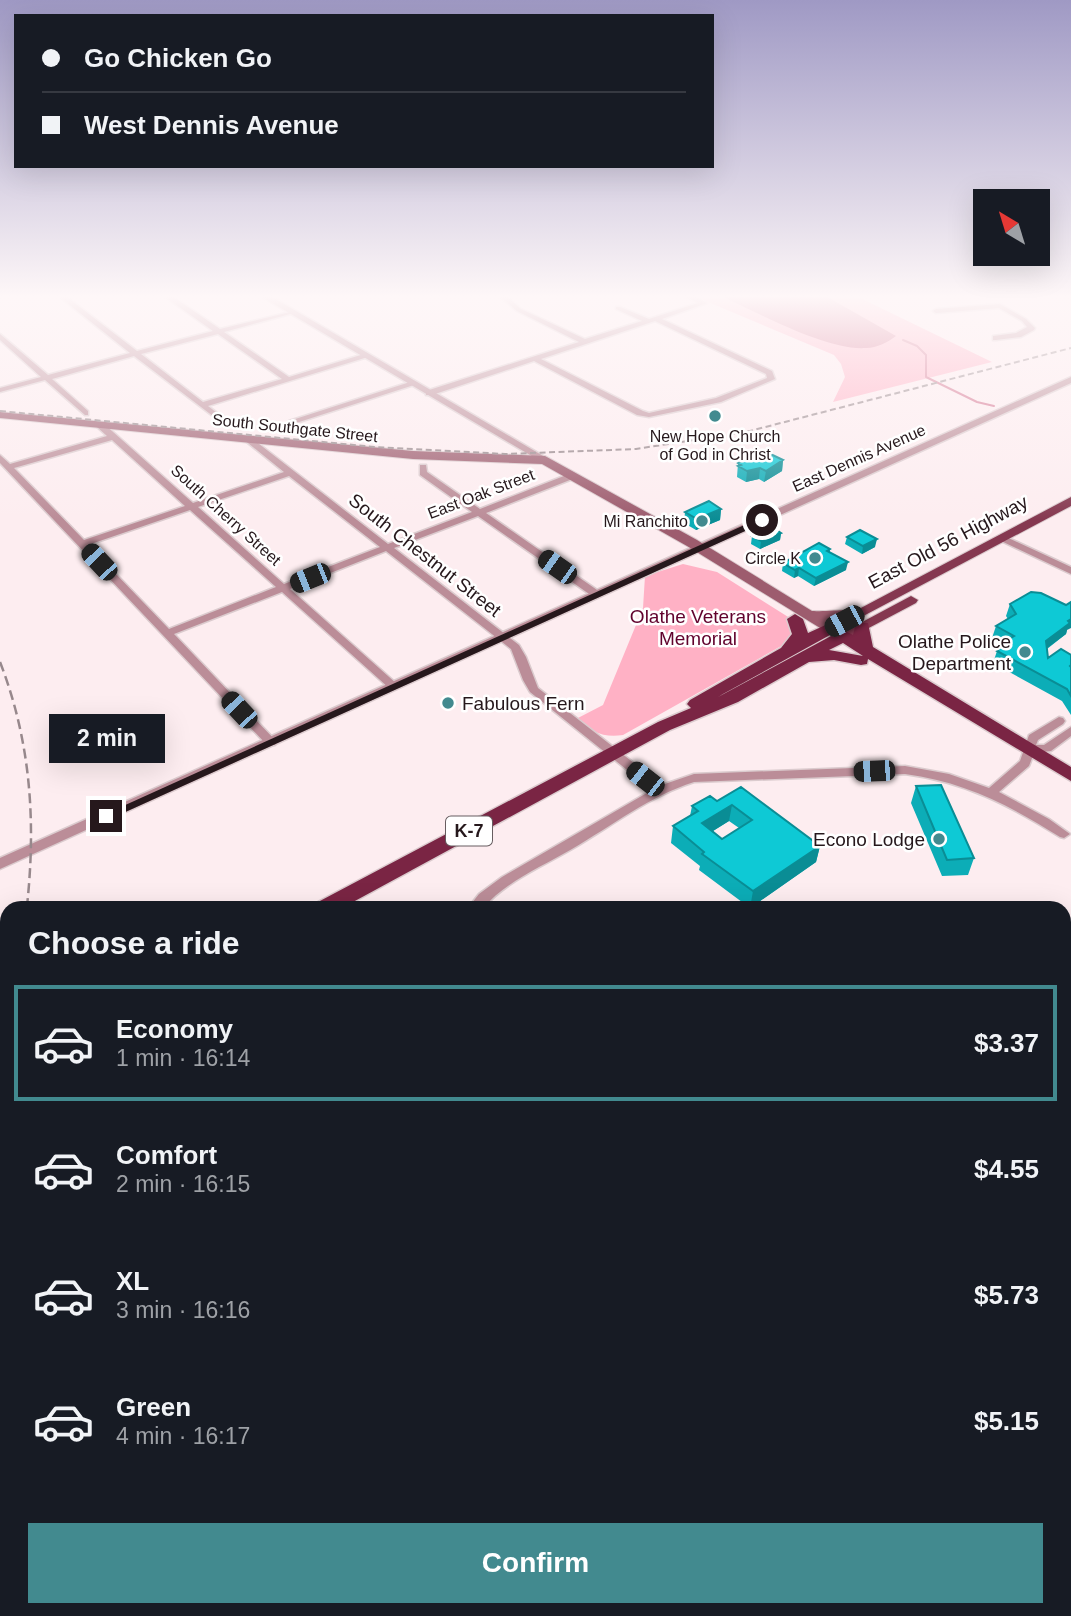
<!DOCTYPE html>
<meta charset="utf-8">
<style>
:root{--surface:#171b24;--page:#242831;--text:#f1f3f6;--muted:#9ea1a6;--line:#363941;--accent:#428a8f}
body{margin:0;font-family:Helvetica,sans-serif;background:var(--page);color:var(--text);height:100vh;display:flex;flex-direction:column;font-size:26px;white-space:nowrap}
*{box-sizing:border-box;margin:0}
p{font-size:23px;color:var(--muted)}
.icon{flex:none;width:38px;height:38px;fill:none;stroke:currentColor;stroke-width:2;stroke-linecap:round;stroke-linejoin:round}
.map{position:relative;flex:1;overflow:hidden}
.panel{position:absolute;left:0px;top:901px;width:1071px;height:716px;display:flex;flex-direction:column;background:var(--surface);border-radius:21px 21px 0 0;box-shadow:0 7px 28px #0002}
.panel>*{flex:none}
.guide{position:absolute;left:14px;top:14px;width:700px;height:154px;border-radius:0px;box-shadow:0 7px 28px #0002;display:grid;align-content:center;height:154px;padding:0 28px;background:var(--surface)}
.needle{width:46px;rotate:322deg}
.fabs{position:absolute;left:973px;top:189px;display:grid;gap:14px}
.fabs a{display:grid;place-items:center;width:77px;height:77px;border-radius:0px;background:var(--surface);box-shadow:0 7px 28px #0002;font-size:35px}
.end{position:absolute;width:32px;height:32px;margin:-16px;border:9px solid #26181c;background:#fff;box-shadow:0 0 0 4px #fff}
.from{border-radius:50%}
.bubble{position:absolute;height:49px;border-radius:0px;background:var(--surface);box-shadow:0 7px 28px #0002;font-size:23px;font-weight:800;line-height:49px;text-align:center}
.car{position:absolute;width:21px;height:42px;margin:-21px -10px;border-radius:9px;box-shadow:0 0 5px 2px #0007;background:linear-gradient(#222 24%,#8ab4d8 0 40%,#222 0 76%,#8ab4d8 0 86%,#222 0)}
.guide b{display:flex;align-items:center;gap:24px;height:66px;font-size:26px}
.guide b+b{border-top:2px solid var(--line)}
.guide i{width:18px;height:18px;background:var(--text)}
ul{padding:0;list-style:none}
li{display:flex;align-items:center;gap:21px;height:116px;margin:0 14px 10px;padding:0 14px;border:4px solid transparent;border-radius:0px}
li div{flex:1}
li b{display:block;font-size:26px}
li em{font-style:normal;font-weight:800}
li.current{border-color:var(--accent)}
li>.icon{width:63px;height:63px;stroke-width:1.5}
h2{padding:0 28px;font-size:32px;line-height:84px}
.primary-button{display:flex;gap:14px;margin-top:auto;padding:14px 28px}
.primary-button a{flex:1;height:80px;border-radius:0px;background:var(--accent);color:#fff;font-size:28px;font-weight:800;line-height:80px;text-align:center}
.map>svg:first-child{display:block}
</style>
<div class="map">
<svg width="1071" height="1616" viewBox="0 0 1071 1616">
<rect width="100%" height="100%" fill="#fdedf0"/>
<path fill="#ffb1c5" d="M689,294h163l140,68 -159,40 12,-25 -4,-13 -7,-9z
M683,564l34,8 76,48 -1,20 -169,95c-20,3 -31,-3 -47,-16l27,-14 40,-97 2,-32z"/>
<path fill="#d3708d" d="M717,294h105l74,42c-8,6 -19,12 -30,12 -40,3 -111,-37 -149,-54z"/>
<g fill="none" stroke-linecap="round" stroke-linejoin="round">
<path stroke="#d3708d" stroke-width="2" d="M903,340l14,6 9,9v22l51,25 17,4"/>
<g stroke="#dbcbce" stroke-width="3">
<path id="minor" d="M56,294h7l74,57 76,-20 -52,-37h8l51,35 74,-18v2l-70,19 65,45 75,-23 7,2 -163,50 21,16 1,2 -4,2 -92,-70 -82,23 36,32v4h-3l-40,-35 -45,12v-4l41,-11 -41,-37v-6l48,41 82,-22zM218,334l64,45 -79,23 -62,-48z
M497,294h7l17,15 64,30 57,-18 -26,-12v-2h4l29,12 49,-16 -17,-9h9l17,9 -45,16 110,52 3,8 -54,23 -72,15 -12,-2 -103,-54 -102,34h-6v-4l153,-49 -62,-31zM655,321l111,53 1,4 -51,20 -67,15 -6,-2 -102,-52z
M1000,304l26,15 9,9 -1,2 -13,7 -25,3h-3v-4l23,-3 11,-6 -5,-6 -23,-13 -63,5 -3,-2 3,-2z
M410,382l7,2 -121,39 -7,-2z
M97,423h6l90,80 91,-31 -41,-33 7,-2 138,107 84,-32 -52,-37v-10h6l1,7 53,37 89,-35h6v4l-89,35 114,79v4h-8l-114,-80 -84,32 125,97 7,12 12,31 124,97 32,-11 211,-8 44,8 40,14 31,-27 9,-26 30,-18 4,1 2,3 -2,3 -25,16 -2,5h8l27,-18v9l-20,15 -17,2 -5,13 -30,26 50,27 21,15 -6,4 -4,-1c-51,-32 -95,-55 -155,-63l-211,8c-44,14 -81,43 -122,67 -31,18 -65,32 -89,59h-15l11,-14 23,-17 150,-87 -122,-98 -7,-12 -12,-31 -125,-98 -96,38 107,95 1,2 -1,2h-8l-107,-96 -108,42 103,108 -2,3h-8l-267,-282v-8l10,9 97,-28 -10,-9zM112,440l73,66 -101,34 -70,-72zM289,476l91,71 -96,37 -86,-77zM190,510l86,77 -107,42 -81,-84z
M1002,535l69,32v7l-72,-34v-4z
M1071,1135v17l-7,3v-17z
M1064,1269l7,3v21l-7,-4z
M594,1610h24l-2,6h-24z"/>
</g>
<g stroke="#dbcbce" stroke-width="3">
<path id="tertiary" d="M0,294h8l-8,3z
M257,294h10l283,166 -8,2z
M1071,377v6l-1071,486v-11z"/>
</g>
<g stroke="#dbcbce" stroke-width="2">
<path id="secondary" d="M0,412l413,39 132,5 152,84 115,71c13,1 45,-4 53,3l-7,4 -29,3 8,7 -7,4 -5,-1 -138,-85 -145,-82 -129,-5 -413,-41z"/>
</g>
<g stroke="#dbcbce" stroke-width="2">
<path id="primary" d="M1071,497v9l-236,125 -5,1 -7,-4z
M911,596l7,4 -2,3 -68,36 -5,1 -7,-4z"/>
</g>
<g stroke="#dbcbce" stroke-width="3">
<path id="trunk" d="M795,614l8,5 5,14 22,-10 23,12 3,-12h12l5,24 198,120v14l-203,-122 -1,5 -6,1 -27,-5 -25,2 -71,40 -68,28 -328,178h-27l3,-6 340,-180 33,-14 -4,-4 3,-4 91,-52 11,-14 -5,-15zM830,635l1,1 -113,61 5,-3zM843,643l20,13 -34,-6z
M7,1070v21l-7,2v-21z"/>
</g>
<use href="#minor" fill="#bb8d98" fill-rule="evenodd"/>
<use href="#tertiary" fill="#bb8d98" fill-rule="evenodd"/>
<use href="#secondary" fill="#9d5c6e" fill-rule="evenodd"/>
<use href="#primary" fill="#853850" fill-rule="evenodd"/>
<use href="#trunk" fill="#7a2544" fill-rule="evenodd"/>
<path stroke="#97888c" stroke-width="2" stroke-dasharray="6 3.5" stroke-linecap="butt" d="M0,411l375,36 130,7 131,-5 110,-17 325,-84"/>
<path stroke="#97888c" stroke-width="2.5" stroke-dasharray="10 5" stroke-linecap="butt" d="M0,662c31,80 36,160 27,244"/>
<path stroke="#97888c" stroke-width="3.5" stroke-dasharray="13 6" stroke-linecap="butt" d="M27,908v-4
M0,1016l7,-31
M0,1045l7,-24"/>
</g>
<path fill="#0cadb7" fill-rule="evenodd" d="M783,460l-1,11 -18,11 -5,-3 -13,3 -9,-5 1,-14z
M721,509l-1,11 -24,10 -12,-7 1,-11z
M781,533l-1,7 -20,9 -9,-5 1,-8z
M847,537l28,10 -13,7 -17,-10z
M830,549v3l16,18 -32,16 -16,-10 -4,2 -12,-7 1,-8z
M1010,604l57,26 -1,4 -19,15 1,9 23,-3v60l-9,-14 -69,-38 6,-18 3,-1 -10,-6 4,-12 12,-7 -2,-3z
M916,786l58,72 -6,17 -26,1 -31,-73z
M741,787l79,59 -4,16 -66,46 -51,-38 1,-4 -29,-23 2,-17 17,-10 2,-10 25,-5zM729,821l10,7 -17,11 -9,-8z"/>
<path fill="#0a8d95" d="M783,460l-1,11 -18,11 2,-11z
M760,468l-1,11 -13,3 1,-11z
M721,509l-1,11 -24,10 1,-11z
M781,533l-1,7 -20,9 1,-8z
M877,539l-2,8 -13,7 1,-8z
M848,562l-2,8 -32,16 2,-8z
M799,568l-1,8 -4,2 1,-8z
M1071,619v9l-4,2 -1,4 -24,18 4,-11z
M732,805l-3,16 -29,18 2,-16z
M820,846l-4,16 -66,46 3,-17z"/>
<path fill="#0ec9d5" stroke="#0a8d95" stroke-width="2" fill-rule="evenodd" d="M762,450l21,10 -17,11 -6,-3 -13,3 -9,-5 3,-1 -3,-2z
M709,501l12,8 -24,10 -12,-7z
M772,527l9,6 -20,8 -9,-5z
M860,530l17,9 -14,7 -16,-9z
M819,543l11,6 -3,2 21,11 -32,16 -17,-10 -4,2 -12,-7z
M1031,592l10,1 25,12 5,-3v17l-3,2 2,2 -24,18 2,17 13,-9 10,6v10l-1,1 1,1v29l-4,-7 -70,-38 5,-4 -3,-2 15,-9 -18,-10 20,-12 -6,-10z
M941,785l33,73 -27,2 -31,-74z
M741,787l79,59 -67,45 -51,-37 2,-2 -31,-26 25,-15 -6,-5 18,-10 7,5zM732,805l20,15 -30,19 -20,-16z"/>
<linearGradient id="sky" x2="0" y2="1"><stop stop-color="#9f99c4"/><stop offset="0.57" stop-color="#fef7f8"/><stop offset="1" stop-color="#fef7f8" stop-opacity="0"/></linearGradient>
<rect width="1071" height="520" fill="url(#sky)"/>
<path fill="#26181c" d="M762,517l3,5 -655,297 -4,1 -5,-4z"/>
<g fill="#428a8f" stroke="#fff" stroke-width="2.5">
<circle cx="715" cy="416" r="7"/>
<circle cx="702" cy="521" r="7"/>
<circle cx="815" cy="558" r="7"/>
<circle cx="1025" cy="652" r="7"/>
<circle cx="448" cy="703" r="7"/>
<circle cx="939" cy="839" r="7"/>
</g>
<g text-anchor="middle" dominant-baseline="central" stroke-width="5" stroke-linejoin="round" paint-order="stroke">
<g font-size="16" fill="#26181c" stroke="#fff">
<text transform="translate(295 428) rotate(6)">South Southgate Street</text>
<text transform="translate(859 458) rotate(-24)">East Dennis Avenue</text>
<text transform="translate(481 494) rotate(-21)">East Oak Street</text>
<text transform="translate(226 515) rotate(42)">South Cherry Street</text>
</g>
<g font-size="16" fill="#26181c" stroke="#fff" text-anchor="end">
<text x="715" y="436" text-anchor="middle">New Hope Church<tspan x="715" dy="18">of God in Christ</tspan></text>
<text x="688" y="521">Mi Ranchito</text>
<text x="801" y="558">Circle K</text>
</g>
<rect fill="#fff" stroke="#675d60" stroke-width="2" x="446" y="816.5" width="46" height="29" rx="5"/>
<g font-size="18" font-weight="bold" fill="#26181c">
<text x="469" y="831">K-7</text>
</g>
<g font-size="19" fill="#26181c" stroke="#fff">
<text transform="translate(948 542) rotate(-28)">East Old 56 Highway</text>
<text transform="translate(425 555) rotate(38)">South Chestnut Street</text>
</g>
<g font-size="19" fill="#61022d" stroke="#fff">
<text x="698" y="616">Olathe Veterans<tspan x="698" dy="22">Memorial</tspan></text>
</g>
<g font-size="19" fill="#26181c" stroke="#fff" text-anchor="end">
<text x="1011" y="641">Olathe Police<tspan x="1011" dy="22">Department</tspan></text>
<text x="462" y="703" text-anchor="start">Fabulous Fern</text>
<text x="925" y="839">Econo Lodge</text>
</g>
</g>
</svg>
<div class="fabs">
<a><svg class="needle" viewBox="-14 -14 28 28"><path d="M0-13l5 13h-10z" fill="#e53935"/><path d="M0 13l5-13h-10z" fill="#9ea1a6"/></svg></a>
</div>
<i class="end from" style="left:762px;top:520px"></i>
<i class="end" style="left:106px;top:816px"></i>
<div class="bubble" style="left:49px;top:714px;width:116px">2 min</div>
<i class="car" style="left:99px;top:562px;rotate:317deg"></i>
<i class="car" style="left:557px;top:567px;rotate:305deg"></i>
<i class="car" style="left:310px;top:578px;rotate:248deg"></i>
<i class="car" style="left:844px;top:621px;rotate:242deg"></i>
<i class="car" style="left:239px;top:710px;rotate:317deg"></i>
<i class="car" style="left:874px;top:771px;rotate:268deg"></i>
<i class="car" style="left:645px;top:779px;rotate:308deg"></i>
<div class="guide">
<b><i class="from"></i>Go Chicken Go</b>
<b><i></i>West Dennis Avenue</b>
</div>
<section class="panel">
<h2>Choose a ride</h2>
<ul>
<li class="current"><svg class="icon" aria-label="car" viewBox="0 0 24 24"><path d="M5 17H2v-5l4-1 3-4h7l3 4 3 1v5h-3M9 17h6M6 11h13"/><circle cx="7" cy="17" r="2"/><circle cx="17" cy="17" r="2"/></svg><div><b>Economy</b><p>1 min · 16:14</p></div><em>$3.37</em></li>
<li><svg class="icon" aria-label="car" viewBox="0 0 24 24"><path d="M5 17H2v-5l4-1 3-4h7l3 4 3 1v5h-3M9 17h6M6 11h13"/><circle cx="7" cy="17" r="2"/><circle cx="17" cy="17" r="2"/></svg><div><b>Comfort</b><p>2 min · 16:15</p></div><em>$4.55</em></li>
<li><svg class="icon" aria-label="car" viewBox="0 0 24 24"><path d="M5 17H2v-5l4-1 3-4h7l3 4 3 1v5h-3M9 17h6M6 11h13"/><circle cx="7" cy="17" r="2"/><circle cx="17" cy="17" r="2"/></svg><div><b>XL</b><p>3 min · 16:16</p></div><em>$5.73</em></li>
<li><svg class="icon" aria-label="car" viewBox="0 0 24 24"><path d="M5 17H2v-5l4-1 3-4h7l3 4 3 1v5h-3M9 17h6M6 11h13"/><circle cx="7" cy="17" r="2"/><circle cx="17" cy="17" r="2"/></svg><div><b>Green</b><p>4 min · 16:17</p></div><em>$5.15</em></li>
</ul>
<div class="primary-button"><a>Confirm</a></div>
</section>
</div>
